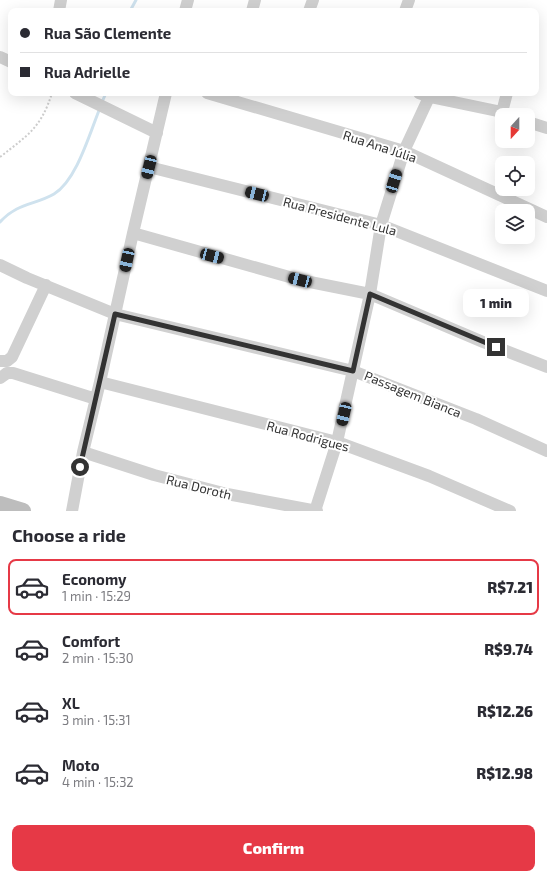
<!DOCTYPE html>
<meta charset="utf-8">
<style>
:root{--surface:#fff;--page:#f2f2f3;--text:#2b2b33;--muted:#7c7c81;--line:#e1e1e2;--accent:#e63946}
body{margin:0;font-family:"Exo 2",sans-serif;background:var(--page);color:var(--text);height:100vh;display:flex;flex-direction:column;font-size:15px;white-space:nowrap}
*{box-sizing:border-box;margin:0}
p{font-size:13px;color:var(--muted)}
.icon{flex:none;width:22px;height:22px;fill:none;stroke:currentColor;stroke-width:2;stroke-linecap:round;stroke-linejoin:round}
.map{position:relative;height:511px;overflow:hidden}
.drawer{display:flex;flex-direction:column;background:var(--surface);flex:1}
.drawer>*{flex:none}
.hud{position:absolute;left:8px;top:8px;width:531px;height:88px;border-radius:8px;box-shadow:0 4px 16px #0002;display:grid;align-content:center;height:88px;padding:0 12px;background:var(--surface)}
.needle{width:26px;rotate:201deg}
.tools{position:absolute;left:495px;top:108px;display:grid;gap:8px}
.tools a{display:grid;place-items:center;width:40px;height:40px;border-radius:8px;background:var(--surface);box-shadow:0 4px 16px #0002;font-size:20px}
.end{position:absolute;width:18px;height:18px;margin:-9px;border:5px solid #333;background:#fff;box-shadow:0 0 0 2px #fff}
.from{border-radius:50%}
.bubble{position:absolute;height:28px;border-radius:8px;background:var(--surface);box-shadow:0 4px 16px #0002;font-size:13px;font-weight:800;line-height:28px;text-align:center}
.car{position:absolute;width:12px;height:24px;margin:-12px -6px;border-radius:5px;box-shadow:0 0 3px 1px #0007;background:linear-gradient(#222 24%,#8ab4d8 0 40%,#222 0 76%,#8ab4d8 0 86%,#222 0)}
.hud b{display:flex;align-items:center;gap:14px;height:38px;font-size:15px}
.hud b+b{border-top:1px solid var(--line)}
.hud i{width:10px;height:10px;background:var(--text)}
ul{padding:0;list-style:none}
li{display:flex;align-items:center;gap:12px;height:56px;margin:0 8px 6px;padding:0 4px;border:2px solid transparent;border-radius:8px}
li div{flex:1}
li b{display:block;font-size:15px}
li em{font-style:normal;font-weight:800}
li.on{border-color:var(--accent)}
li>.icon{width:36px;height:36px;stroke-width:1.5}
h2{padding:0 12px;font-size:18px;line-height:48px}
.cta{display:flex;gap:8px;margin-top:auto;padding:8px 12px}
.cta a{flex:1;height:46px;border-radius:8px;background:var(--accent);color:#fff;font-size:16px;font-weight:800;line-height:46px;text-align:center}
.map>svg:first-child{display:block}
</style>
<div class="map">
<svg width="547" height="511" viewBox="0 0 547 511">
<rect width="100%" height="100%" fill="#fff"/>
<g fill="none" stroke-linecap="round" stroke-linejoin="round">
<path stroke="#cfe2ee" stroke-width="3" d="M130,11l6,-11
M102,102l4,-9
M0,222c17,-19 35,-17 54,-28 23,-14 36,-62 46,-86"/>
<path stroke="#cdcdcd" stroke-width="2" stroke-dasharray="2 2" stroke-linecap="butt" d="M0,157c28,-22 41,-29 52,-64"/>
<path stroke="#d0d0d0" stroke-width="12" d="M59,11l2,-11
M185,11l3,-11
M252,11l3,-11
M309,11l4,-11
M405,11l4,-11
M0,57l11,5
M75,93l82,40
M207,93l197,58 143,66
M419,93l11,4 72,15 7,3
M502,112l5,-19
M528,122l19,6
M149,167l232,58 166,66
M133,233l167,47 70,14 113,48 64,25
M0,265l27,13 88,36 238,57 123,48 71,32
M0,361h7l5,-4 34,-72
M0,378l7,-5h6l83,26
M100,382l237,60 92,34 81,35
M83,452l71,23 73,19 90,17
M72,511l11,-59 17,-70 33,-149 33,-140
M315,511l22,-69 33,-148 11,-69 23,-74 27,-58"/>
<path stroke="#bdbdbd" stroke-width="16" d="M0,504l23,7"/>
</g>
<g fill="none" stroke-linecap="round" stroke-linejoin="round">
<path stroke="#333" stroke-width="5" d="M80,467l35,-153 238,57 17,-77 126,53"/>
</g>
<g text-anchor="middle" dominant-baseline="central" stroke-width="4" stroke-linejoin="round" paint-order="stroke">
<g font-size="13" fill="#333" stroke="#fff">
<text transform="translate(380 146) rotate(18)">Rua Ana Júlia</text>
<text transform="translate(340 216) rotate(15)">Rua Presidente Lula</text>
<text transform="translate(413 394) rotate(22)">Passagem Bianca</text>
<text transform="translate(308 436) rotate(15)">Rua Rodrigues</text>
<text transform="translate(199 487) rotate(14)">Rua Doroth</text>
</g>
</g>
</svg>
<div class="tools">
<a><svg class="needle" viewBox="-14 -14 28 28"><path d="M0-13l5 13h-10z" fill="#e53935"/><path d="M0 13l5-13h-10z" fill="#7c7c81"/></svg></a>
<a><svg class="icon" aria-label="locate" viewBox="0 0 24 24"><circle cx="12" cy="12" r="6"/><path d="M12 2v4M12 18v4M2 12h4M18 12h4"/></svg></a>
<a><svg class="icon" aria-label="layers" viewBox="0 0 24 24"><path d="M12 4l9 5-9 5-9-5zM3 14l9 5 9-5"/></svg></a>
</div>
<i class="end from" style="left:80px;top:467px"></i>
<i class="end" style="left:496px;top:347px"></i>
<div class="bubble" style="left:463px;top:289px;width:66px">1 min</div>
<i class="car" style="left:149px;top:167px;rotate:194deg"></i>
<i class="car" style="left:394px;top:181px;rotate:17deg"></i>
<i class="car" style="left:257px;top:194px;rotate:284deg"></i>
<i class="car" style="left:212px;top:256px;rotate:105deg"></i>
<i class="car" style="left:127px;top:260px;rotate:192deg"></i>
<i class="car" style="left:300px;top:280px;rotate:285deg"></i>
<i class="car" style="left:344px;top:414px;rotate:193deg"></i>
<div class="hud">
<b><i class="from"></i>Rua São Clemente</b>
<b><i></i>Rua Adrielle</b>
</div>
</div>
<section class="drawer">
<h2>Choose a ride</h2>
<ul>
<li class="on"><svg class="icon" aria-label="car" viewBox="0 0 24 24"><path d="M5 17H2v-5l4-1 3-4h7l3 4 3 1v5h-3M9 17h6M6 11h13"/><circle cx="7" cy="17" r="2"/><circle cx="17" cy="17" r="2"/></svg><div><b>Economy</b><p>1 min · 15:29</p></div><em>R$7.21</em></li>
<li><svg class="icon" aria-label="car" viewBox="0 0 24 24"><path d="M5 17H2v-5l4-1 3-4h7l3 4 3 1v5h-3M9 17h6M6 11h13"/><circle cx="7" cy="17" r="2"/><circle cx="17" cy="17" r="2"/></svg><div><b>Comfort</b><p>2 min · 15:30</p></div><em>R$9.74</em></li>
<li><svg class="icon" aria-label="car" viewBox="0 0 24 24"><path d="M5 17H2v-5l4-1 3-4h7l3 4 3 1v5h-3M9 17h6M6 11h13"/><circle cx="7" cy="17" r="2"/><circle cx="17" cy="17" r="2"/></svg><div><b>XL</b><p>3 min · 15:31</p></div><em>R$12.26</em></li>
<li><svg class="icon" aria-label="car" viewBox="0 0 24 24"><path d="M5 17H2v-5l4-1 3-4h7l3 4 3 1v5h-3M9 17h6M6 11h13"/><circle cx="7" cy="17" r="2"/><circle cx="17" cy="17" r="2"/></svg><div><b>Moto</b><p>4 min · 15:32</p></div><em>R$12.98</em></li>
</ul>
<div class="cta"><a>Confirm</a></div>
</section>
